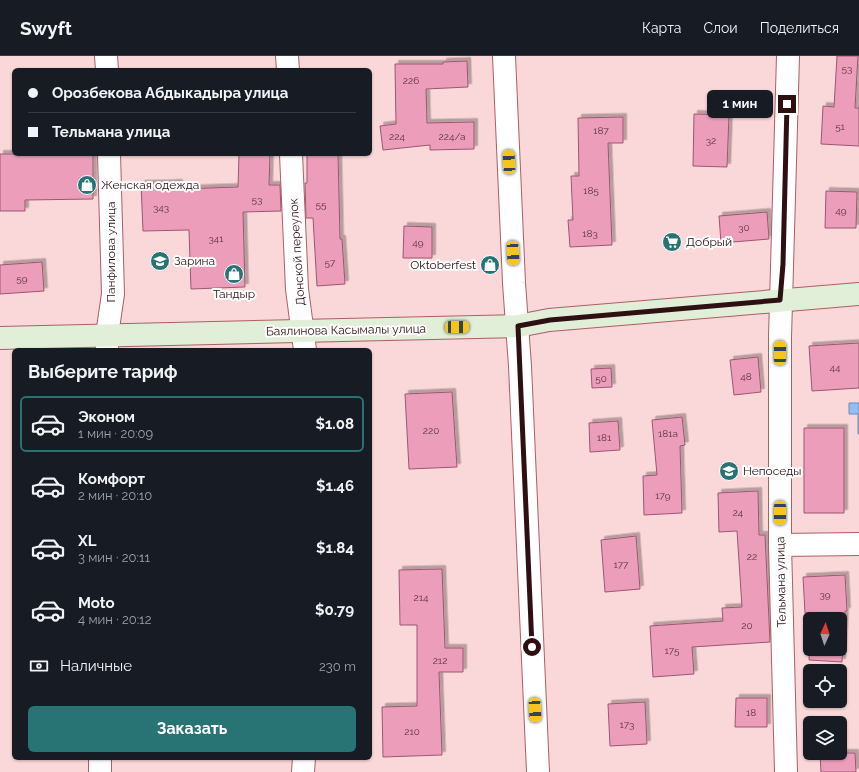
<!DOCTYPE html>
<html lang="ru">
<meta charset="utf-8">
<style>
:root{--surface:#171b24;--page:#20242c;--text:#f1f3f6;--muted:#9ea1a6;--line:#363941;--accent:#287373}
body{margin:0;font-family:Raleway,sans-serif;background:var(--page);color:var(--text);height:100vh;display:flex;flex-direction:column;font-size:15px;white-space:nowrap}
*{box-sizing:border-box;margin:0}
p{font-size:13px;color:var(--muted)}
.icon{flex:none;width:22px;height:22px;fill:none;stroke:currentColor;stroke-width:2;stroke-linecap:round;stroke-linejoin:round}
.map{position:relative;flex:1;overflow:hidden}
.details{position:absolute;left:12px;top:292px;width:360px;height:412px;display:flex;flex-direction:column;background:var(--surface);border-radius:6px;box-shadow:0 1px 3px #0004}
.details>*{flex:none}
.banner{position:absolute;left:12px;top:12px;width:360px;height:88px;border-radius:6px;box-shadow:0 1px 3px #0004;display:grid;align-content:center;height:88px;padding:0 16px;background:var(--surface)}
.needle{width:26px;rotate:3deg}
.buttons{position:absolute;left:803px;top:556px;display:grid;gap:8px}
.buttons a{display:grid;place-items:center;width:44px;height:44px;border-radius:6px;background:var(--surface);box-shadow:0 1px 3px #0004;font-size:20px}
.end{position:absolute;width:18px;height:18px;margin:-9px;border:5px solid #2e1013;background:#fff;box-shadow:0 0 0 2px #fff}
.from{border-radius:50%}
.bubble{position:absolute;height:28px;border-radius:6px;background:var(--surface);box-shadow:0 1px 3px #0004;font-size:13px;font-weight:700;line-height:28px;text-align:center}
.car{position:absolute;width:12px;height:24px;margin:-12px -6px;border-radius:5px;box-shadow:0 0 3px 1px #0007;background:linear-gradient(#f5c518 24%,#345 0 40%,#f5c518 0 76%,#345 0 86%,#f5c518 0)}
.banner b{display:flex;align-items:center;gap:14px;height:38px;font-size:15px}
.banner b+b{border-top:1px solid var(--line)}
.banner i{width:10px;height:10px;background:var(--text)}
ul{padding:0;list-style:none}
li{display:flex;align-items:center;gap:12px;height:56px;margin:0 8px 6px;padding:0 8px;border:2px solid transparent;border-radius:6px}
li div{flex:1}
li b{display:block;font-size:15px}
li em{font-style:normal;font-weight:700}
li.current{border-color:var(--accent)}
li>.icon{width:36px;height:36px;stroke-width:1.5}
h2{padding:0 16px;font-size:18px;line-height:48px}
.pay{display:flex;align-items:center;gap:10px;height:44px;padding:0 16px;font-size:15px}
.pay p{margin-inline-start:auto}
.cta{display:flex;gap:8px;margin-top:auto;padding:8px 16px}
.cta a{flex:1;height:46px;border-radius:6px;background:var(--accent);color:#fff;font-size:16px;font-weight:700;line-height:46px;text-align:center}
header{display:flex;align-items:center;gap:24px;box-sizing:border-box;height:56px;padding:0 20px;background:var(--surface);border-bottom:1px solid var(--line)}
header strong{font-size:19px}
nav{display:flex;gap:22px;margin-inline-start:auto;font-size:14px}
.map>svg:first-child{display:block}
</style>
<header>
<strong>Swyft</strong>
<nav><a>Карта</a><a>Слои</a><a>Поделиться</a></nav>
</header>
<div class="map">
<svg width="859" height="716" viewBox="0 0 859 716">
<defs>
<filter id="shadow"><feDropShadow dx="3.5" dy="-3.5" stdDeviation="0" flood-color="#0004"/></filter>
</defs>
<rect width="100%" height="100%" fill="#fad7d8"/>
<path fill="#93bdf5" stroke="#7589b1" d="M849,347h10v31h-1v-20h-9z"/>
<path fill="#eb9dba" stroke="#9d5672" filter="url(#shadow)" d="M837,0h21l-3,52h4v38l-38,-2 2,-38 11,1z
M467,5l1,26 -42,2 1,34 47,-1v27l-44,1v-5l-47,5 -3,-24 16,-2 -1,-60h48v-2z
M694,58l35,1 -2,52 -34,-1z
M623,61v26h-15l4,102 -42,2 -2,-27h5l-2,-44h8l-1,-58z
M0,98h93v45l-68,1v11h-25z
M239,98h31l-1,31h11l1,26 -38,1 2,75 -54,2 -2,-59 -46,1 -2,-47 38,-1v6l59,-2z
M307,98h31l2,85h2l3,45 -28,2 -4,-68h-7l-1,-35h2z
M826,135l31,1 -1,36h-31z
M767,156l2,27 -48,4 -2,-27z
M404,170l28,1v31h-29z
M42,206l2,29 -44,3v-29z
M859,287v45l-47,3 -3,-45z
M758,301l3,35 -27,3 -4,-35z
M611,312l1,19 -20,1 -1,-19z
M452,336l5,75 -48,2 -4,-75z
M682,361l3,28 -5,1 2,67 -38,2 -1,-39 14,-1 -5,-55z
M618,365l2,29 -30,2 -1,-29z
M804,372h40v85h-40z
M758,435l1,44h6l5,107 -78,5 2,27 -41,3 -3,-51 73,-5 -1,-13 20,-1 -5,-76 -18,1 -1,-39z
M636,480l4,53 -35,3 -4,-52z
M442,513l3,79h18v24h-24l3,83 -59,2 -1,-50 35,-1v-81h-17l-1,-55z
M845,519l2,36h-2l-3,51 -33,-2 1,-25v14h30v-30h-29v-6h-6l-2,-36z
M736,642h31v29h-32z
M645,646l2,42 -37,2 -2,-42z
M820,697h35l1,19h-35z"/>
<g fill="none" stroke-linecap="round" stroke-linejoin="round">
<g stroke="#ab5f65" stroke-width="24">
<path id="minor" d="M106,0l1,14
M287,0l1,14
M291,98l6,135 8,61
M107,294v-15l6,-41 -4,-140
M780,489l79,-1
M100,716v-14
M303,716l1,-14
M786,716l-6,-227v-208l8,-281"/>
</g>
<g stroke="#ab5f65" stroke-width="24">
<path id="tertiary" d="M504,0l10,227 6,83 18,406"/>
</g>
<g stroke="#ab5f65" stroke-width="24">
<path id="secondary" d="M0,282l518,-12 31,-6 310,-26"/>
</g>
<use href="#minor" stroke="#fff" stroke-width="22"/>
<use href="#tertiary" stroke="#fff" stroke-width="22"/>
<use href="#secondary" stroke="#e1efd9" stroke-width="22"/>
</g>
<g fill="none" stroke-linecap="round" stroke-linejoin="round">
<path stroke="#2e1013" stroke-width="5" d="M532,591l-14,-321 32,-6 230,-20 3,-36 4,-160"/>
</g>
<defs>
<g id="shop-disc" transform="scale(1)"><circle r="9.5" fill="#287373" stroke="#fff"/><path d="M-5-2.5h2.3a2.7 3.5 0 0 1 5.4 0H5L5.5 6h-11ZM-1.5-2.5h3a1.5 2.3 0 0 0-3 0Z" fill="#fff"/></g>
<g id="supermarket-disc" transform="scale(1)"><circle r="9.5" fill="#287373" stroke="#fff"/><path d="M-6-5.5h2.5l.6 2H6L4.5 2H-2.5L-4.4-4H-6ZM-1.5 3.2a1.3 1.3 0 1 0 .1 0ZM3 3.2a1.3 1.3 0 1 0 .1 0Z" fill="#fff"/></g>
<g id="school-disc" transform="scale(1)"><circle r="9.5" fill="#287373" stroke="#fff"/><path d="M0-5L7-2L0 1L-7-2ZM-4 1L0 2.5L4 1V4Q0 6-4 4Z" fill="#fff"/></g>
</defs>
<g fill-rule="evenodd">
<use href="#shop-disc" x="87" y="129"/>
<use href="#supermarket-disc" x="672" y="186"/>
<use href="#school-disc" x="160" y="205"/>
<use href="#shop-disc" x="490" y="209"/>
<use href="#shop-disc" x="234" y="218"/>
<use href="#school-disc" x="729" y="415"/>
</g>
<g text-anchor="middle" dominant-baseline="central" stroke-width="4" stroke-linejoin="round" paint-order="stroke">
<g font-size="10" fill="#5d333d">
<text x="847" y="12">53</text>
<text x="411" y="24">226</text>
<text x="840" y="70">51</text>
<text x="601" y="74">187</text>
<text x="397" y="80">224</text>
<text x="452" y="80">224/а</text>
<text x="711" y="84">32</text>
<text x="591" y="134">185</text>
<text x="257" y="143">53</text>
<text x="321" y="148">55</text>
<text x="161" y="151">343</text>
<text x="841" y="154">49</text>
<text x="744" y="171">30</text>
<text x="590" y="177">183</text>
<text x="216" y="182">341</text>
<text x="418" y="186">49</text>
<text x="330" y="206">57</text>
<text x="22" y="222">59</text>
<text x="835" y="311">44</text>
<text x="746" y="320">48</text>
<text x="601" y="322">50</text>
<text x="431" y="374">220</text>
<text x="668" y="377">181а</text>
<text x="604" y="381">181</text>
<text x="663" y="439">179</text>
<text x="738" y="456">24</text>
<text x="752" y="500">22</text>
<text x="621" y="508">177</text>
<text x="825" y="538">39</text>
<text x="421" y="541">214</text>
<text x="747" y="569">20</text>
<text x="672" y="594">175</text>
<text x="440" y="604">212</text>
<text x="751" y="656">18</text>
<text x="627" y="668">173</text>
<text x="412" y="675">210</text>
</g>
<g font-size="12" fill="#2e1013" stroke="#fff" text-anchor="start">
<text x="101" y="129">Женская одежда</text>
<text x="686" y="186">Добрый</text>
<text x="174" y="205">Зарина</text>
<text x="476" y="209" text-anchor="end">Oktoberfest</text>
<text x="234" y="238" text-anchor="middle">Тандыр</text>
<text x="743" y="415">Непоседы</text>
</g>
<g font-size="12" fill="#2e1013" stroke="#fff">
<text transform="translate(111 196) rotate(-90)">Панфилова улица</text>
<text transform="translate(297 196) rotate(-94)">Донской переулок</text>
<text transform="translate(346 274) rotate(-1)">Баялинова Касымалы улица</text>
<text transform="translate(781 526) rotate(-91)">Тельмана улица</text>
</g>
</g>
</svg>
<div class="buttons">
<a><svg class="needle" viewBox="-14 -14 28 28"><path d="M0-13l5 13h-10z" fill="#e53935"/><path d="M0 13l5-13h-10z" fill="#9ea1a6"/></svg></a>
<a><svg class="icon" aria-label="locate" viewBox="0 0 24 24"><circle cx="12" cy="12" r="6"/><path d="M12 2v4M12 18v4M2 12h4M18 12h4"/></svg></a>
<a><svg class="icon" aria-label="layers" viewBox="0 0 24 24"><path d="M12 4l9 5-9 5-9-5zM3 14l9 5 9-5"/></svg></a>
</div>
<i class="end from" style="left:532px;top:591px"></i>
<i class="end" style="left:787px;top:48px"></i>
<div class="bubble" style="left:707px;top:34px;width:66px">1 мин</div>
<i class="car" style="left:509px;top:106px;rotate:357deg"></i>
<i class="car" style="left:513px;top:197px;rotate:177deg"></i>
<i class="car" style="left:457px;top:271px;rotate:89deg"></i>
<i class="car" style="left:780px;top:297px;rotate:0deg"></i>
<i class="car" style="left:780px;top:457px;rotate:180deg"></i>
<i class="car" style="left:535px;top:654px;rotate:177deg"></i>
<div class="banner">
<b><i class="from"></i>Орозбекова Абдыкадыра улица</b>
<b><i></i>Тельмана улица</b>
</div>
<section class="details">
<h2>Выберите тариф</h2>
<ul>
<li class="current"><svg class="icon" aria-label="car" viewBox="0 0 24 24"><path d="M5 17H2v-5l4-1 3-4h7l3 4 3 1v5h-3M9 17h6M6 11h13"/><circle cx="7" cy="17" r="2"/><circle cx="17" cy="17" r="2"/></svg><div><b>Эконом</b><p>1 мин · 20:09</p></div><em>$1.08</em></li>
<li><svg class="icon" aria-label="car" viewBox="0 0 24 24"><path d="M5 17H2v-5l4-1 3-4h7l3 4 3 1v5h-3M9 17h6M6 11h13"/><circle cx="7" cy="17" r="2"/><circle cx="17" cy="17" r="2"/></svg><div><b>Комфорт</b><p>2 мин · 20:10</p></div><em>$1.46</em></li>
<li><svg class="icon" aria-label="car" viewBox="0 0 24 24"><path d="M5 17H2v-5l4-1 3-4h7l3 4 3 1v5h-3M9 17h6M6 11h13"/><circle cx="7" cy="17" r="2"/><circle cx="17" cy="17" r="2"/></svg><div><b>XL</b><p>3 мин · 20:11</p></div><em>$1.84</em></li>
<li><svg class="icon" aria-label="car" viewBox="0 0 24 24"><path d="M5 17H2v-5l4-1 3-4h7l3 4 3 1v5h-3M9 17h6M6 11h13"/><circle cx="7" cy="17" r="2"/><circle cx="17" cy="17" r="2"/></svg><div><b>Moto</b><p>4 мин · 20:12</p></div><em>$0.79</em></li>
</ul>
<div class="pay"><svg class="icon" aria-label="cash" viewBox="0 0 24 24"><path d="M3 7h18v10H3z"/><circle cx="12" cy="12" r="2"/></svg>Наличные<p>230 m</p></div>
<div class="cta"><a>Заказать</a></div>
</section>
</div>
